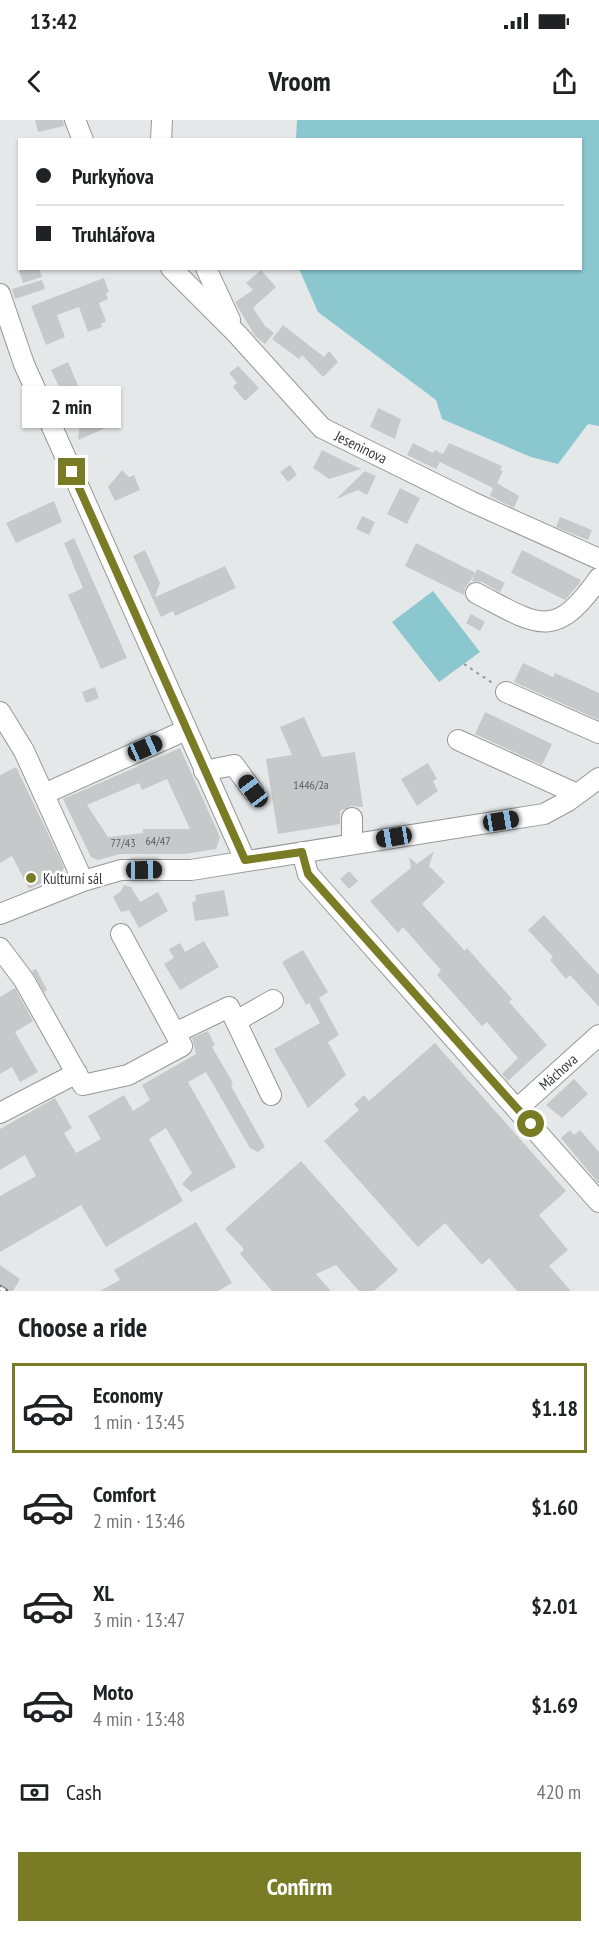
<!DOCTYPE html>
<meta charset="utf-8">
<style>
:root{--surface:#fff;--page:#f6f6f6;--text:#202124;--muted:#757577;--line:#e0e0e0;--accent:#7a7c25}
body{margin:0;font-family:"PT Sans Narrow",sans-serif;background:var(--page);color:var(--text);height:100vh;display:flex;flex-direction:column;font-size:22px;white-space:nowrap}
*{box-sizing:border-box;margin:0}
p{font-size:20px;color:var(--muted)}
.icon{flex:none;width:33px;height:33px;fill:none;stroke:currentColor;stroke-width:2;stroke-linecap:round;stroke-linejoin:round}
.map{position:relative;height:1171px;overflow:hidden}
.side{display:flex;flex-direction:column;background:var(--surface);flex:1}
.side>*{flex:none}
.hud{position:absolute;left:18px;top:18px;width:564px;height:132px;border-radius:0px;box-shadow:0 2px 4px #0004;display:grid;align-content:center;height:132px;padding:0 18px;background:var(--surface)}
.end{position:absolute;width:27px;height:27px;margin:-14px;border:8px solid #7a7c25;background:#fff;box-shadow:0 0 0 3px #fff}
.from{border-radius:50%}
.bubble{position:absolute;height:42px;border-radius:0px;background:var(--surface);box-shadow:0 2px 4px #0004;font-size:20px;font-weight:700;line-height:42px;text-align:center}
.car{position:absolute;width:18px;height:36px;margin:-18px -9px;border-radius:8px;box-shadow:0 0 4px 2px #0007;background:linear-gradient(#222 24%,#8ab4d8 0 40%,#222 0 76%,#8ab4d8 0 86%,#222 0)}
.hud b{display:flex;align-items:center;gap:21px;height:57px;font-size:22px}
.hud b+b{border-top:2px solid var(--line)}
.hud i{width:15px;height:15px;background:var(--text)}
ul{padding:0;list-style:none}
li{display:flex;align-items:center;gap:18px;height:90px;margin:0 12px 9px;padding:0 6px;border:3px solid transparent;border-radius:0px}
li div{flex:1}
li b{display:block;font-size:22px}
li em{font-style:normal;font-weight:700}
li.selected{border-color:var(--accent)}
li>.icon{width:54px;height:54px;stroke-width:1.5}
h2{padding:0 18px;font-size:27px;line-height:72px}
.pay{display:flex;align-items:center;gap:15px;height:66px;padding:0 18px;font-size:22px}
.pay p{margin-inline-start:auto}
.cta{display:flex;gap:12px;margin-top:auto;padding:12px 18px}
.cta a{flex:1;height:69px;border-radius:0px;background:var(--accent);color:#fff;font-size:24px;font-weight:700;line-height:69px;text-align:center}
.status{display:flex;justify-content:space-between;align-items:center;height:42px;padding:0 30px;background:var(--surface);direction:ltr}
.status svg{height:16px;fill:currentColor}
header{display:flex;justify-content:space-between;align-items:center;height:78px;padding:0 18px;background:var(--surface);font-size:27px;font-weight:700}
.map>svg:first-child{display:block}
</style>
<div class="status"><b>13:42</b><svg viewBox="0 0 49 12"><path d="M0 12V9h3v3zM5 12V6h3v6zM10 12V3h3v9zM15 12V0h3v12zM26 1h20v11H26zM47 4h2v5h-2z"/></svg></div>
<header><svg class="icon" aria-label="back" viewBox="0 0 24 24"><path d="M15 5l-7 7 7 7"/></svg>Vroom<svg class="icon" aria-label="share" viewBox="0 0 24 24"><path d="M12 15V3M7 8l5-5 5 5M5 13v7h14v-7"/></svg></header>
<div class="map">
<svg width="599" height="1171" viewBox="0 0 599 1171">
<rect width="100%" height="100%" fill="#e5e8e9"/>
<path fill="#8bc7cf" d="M297,0h302v306l-11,-2 -30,40 -27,-7 -89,-38 -6,-19 -118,-88 -19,-43 281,-1v-128l-284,-1z
M433,471l47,61 -41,30 -47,-60z"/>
<path fill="#c6c9c9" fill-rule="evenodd" d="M35,0h28l1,6 -26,6z
M18,148h21l3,9 -19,6z
M261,150l15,17 -23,21 12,18 9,7 -9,11 -10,-8 -20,-34 18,-12 -7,-7z
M104,158l5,14 -3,1 2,6 -9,4 7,18 -5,3 1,3 -14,5 -9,-25 -22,8 8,22 -19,8 -15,-39z
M42,160l3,9 -30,10 -3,-10z
M283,205l41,32 5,-6 9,11 -15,15 -21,-22 -3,4 -27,-20z
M68,242l11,26 -16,7 -12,-25z
M238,246l21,22 -14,13 -12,-14 4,-4 -8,-10z
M83,280l6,15 5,-2 3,7 9,-4 4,10 -32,14z
M378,288l23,11 -6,20 -25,-12z
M413,323l20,10 2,-3 8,4 6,-11 53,23 -2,4 3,1 -6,12 22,13 -5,12 -24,-12 3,-8 -18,-9 -35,-17 -4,7 -29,-14z
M322,330l18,9 21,10 -32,10 -16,-11z
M290,345l7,10 -9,7 -8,-10z
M122,350l7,7 5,-2 6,15 -25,11 -7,-14z
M365,351l11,5 -9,19 -9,-5 -22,9z
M400,368l20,10 -13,26 -20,-10z
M54,381l8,21 -46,21 -10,-20z
M362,396l13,6 -6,13 -13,-6z
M560,397l32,13 -4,10 -32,-13z
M74,418l53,120 -26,11 -33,-74 15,-7 -19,-45z
M416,423l60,30 -11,15 -1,7 -59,-29z
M145,430l15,33 -5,14 70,-31 11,22 -61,28 -2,-5 -12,6 -28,-61z
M522,430l59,30 -2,4 -14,16 -54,-27z
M477,449l28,14 -5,9 -18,-10 -10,-1z
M471,494l14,8 -5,9 -14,-8z
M523,543l30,14 2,-4 44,20v27l-85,-38z
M95,567l4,11 -13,5 -4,-11z
M485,592l67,32 -10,21 -67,-31z
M304,597l18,40 33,-5 8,55 -12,-1 -11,5v13l-62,10 -12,-75 26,-4 -12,-28z
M180,628l40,89 -4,12 -31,5h-65l-22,6 -7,-3 -28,-58zM167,659l23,50h-47v4l-35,4 -21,-32 52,-22 3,7z
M428,643l9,16 -4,2 5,10 -21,15 -16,-27z
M16,647l48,100 -2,6 -33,16 -17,-33 -12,7v-88z
M434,731l-5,15 16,16 -23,22 43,47 2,-3 14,16 31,35 -3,3 38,43 -39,36 -6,-7 16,-16 -31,-36 -5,4 -45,-51 4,-5 -38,-43 -5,6 -28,-32 41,-33 -2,-11 8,7z
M349,751l9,10 -9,8 -9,-10z
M124,765l7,2 9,15 18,-10 10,19 -29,17 -10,-18 -8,2 -8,-15 8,-6z
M224,770l5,26 -34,5 -3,-19 4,-1 -1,-6z
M544,795l55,60v32l-29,-32 -4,4 -16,-19 3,-3 -25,-27z
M204,821l15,26 -39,23 -16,-26 10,-6 -5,-9 11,-6 5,9z
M303,830l25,42 -9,6 20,37 -11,7 18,33 -38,33 -34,-59 46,-26 -11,-20 -3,2 -24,-43z
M36,849l11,21 -3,2 -12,-21z
M15,868l18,33 -18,11 23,40 -18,10 -8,-15 -12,7v-77z
M208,911l7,14 -3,2 21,36 -2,3 34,61 -7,5 -8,-4 -44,-76 -18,10 48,85 -45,25 -9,-8 10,-11 -26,-45 -17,11 34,62 -77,46 -25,-42 -81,47v-56l36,-20 -11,-21 -25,15v-41l55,-31 17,30 -8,5 12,20 25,-14 -13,-23 36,-21 9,16 17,-11 -8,-15 54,-31 -4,-16z
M435,923l131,148 -27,24 29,35 -19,16 22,25h-54l-28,-33 -7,7 -37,-42 -27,24 -94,-106 35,-31 -5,-6 10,-9 5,6z
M574,959l14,15 -26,24 -16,-13z
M570,1010l4,5 6,-5 19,22v32l-38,-46z
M301,1041l97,109 -24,21h-15l-23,-26 -20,9 15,17h-59l-32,-37 4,-5 -19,-20z
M196,1102l36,61 -14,8h-118l20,-11 -6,-10z
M0,1145l20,14 -7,12h-13z"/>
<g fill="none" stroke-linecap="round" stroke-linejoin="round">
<g stroke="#959898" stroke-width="22">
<path id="minor" d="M75,0l8,20
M161,20l1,-20
M171,148l66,66 85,94 150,74 127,57
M206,148l24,52
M0,174l24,70 221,496
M476,473c60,31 78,50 123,-15
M506,572l93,41
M0,592l24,39 59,130
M458,620l119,54
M204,651l30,-6 19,26
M44,674l142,-64
M352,724v-26
M302,732l6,22 291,328
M0,794l83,-33 38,-11h70l353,-56 24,-13 31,-23
M0,828l24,32 59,105 45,-10 54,-29 -61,-112
M236,901l37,-21
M175,913l54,-26 42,88
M517,989l82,-74
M0,993l77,-40"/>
</g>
<path stroke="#949798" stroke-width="2" stroke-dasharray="3 4.5" stroke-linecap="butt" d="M464,544l30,20"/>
<use href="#minor" stroke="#fff" stroke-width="20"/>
<g stroke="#606162" stroke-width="6">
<path id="rail" d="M0,1168l5,3"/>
</g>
<use href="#rail" stroke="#fff" stroke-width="4" stroke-dasharray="11" stroke-linecap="butt"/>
</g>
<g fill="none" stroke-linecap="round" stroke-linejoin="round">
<path stroke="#7a7c25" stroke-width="8" d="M72,352l173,388 57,-8 6,22 223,250"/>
</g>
<circle fill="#7a7c25" stroke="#fff" stroke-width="2" cx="31" cy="758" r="6"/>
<g text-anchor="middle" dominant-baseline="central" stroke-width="5" stroke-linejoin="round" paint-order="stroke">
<g font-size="12" fill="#5c5d5e">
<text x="311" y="664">1446/2a</text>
<text x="158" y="720">64/47</text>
<text x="123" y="722">77/43</text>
</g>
<g font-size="15" fill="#38393a" stroke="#fff">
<text transform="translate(361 327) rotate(26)">Jeseninova</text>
<text transform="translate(558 952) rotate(-42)">Máchova</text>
</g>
<g font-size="15" fill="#38393a" stroke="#fff" text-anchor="start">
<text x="43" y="758">Kulturní sál</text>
</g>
</g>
</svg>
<i class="end from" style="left:531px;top:1004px"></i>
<i class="end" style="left:72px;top:352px"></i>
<div class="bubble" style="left:22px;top:266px;width:99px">2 min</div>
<i class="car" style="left:145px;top:628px;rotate:66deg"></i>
<i class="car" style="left:253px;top:671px;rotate:323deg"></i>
<i class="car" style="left:501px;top:701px;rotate:81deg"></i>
<i class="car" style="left:394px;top:717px;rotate:261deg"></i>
<i class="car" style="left:144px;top:750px;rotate:89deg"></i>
<div class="hud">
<b><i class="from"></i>Purkyňova</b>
<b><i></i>Truhlářova</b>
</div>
</div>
<section class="side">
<h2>Choose a ride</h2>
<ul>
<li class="selected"><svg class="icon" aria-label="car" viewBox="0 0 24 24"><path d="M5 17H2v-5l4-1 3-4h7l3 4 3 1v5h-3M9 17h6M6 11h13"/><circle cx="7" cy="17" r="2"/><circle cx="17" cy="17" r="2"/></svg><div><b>Economy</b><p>1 min · 13:45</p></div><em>$1.18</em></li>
<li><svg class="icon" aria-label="car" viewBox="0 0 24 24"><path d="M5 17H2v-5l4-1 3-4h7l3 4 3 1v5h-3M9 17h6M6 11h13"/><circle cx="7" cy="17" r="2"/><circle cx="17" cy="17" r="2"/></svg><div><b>Comfort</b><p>2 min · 13:46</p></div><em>$1.60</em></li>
<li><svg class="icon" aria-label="car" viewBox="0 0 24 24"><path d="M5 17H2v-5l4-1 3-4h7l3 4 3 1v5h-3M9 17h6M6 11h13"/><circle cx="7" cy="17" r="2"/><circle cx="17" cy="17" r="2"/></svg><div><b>XL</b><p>3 min · 13:47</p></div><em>$2.01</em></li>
<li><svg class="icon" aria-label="car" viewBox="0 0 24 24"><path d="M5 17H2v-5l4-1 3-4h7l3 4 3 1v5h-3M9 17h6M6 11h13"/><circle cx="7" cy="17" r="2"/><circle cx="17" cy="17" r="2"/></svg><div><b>Moto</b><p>4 min · 13:48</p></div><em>$1.69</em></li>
</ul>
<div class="pay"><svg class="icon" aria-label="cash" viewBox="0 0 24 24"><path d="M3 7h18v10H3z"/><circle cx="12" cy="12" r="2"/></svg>Cash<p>420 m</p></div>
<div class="cta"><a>Confirm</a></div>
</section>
